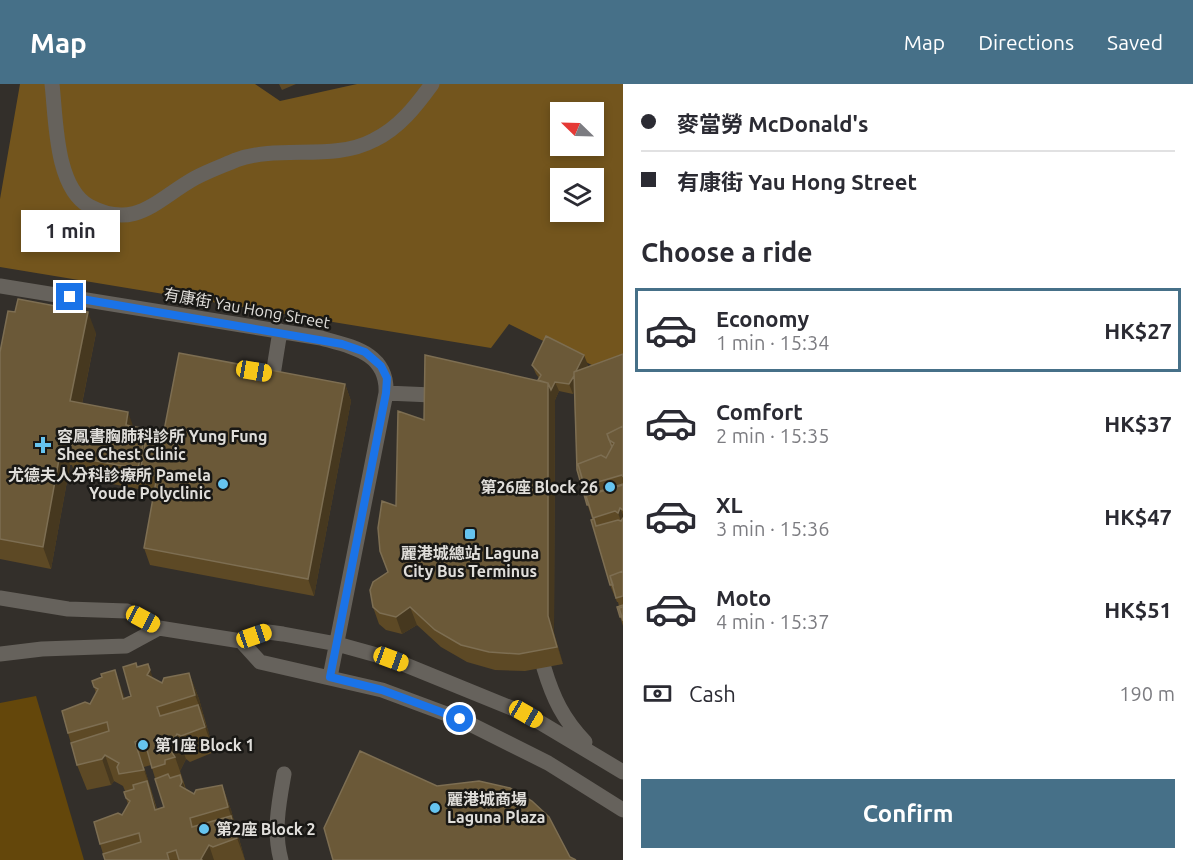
<!DOCTYPE html>
<meta charset="utf-8">
<style>
:root{--surface:#fff;--page:#f7f7f7;--text:#2b2b33;--muted:#7c7c81;--line:#e1e1e2;--accent:#467088}
body{margin:0;font-family:Ubuntu,"Noto Sans TC",sans-serif;background:var(--page);color:var(--text);height:100vh;display:flex;flex-direction:column;font-size:22px;white-space:nowrap}
*{box-sizing:border-box;margin:0}
p{font-size:20px;color:var(--muted)}
.icon{flex:none;width:33px;height:33px;fill:none;stroke:currentColor;stroke-width:2;stroke-linecap:round;stroke-linejoin:round}
.map{position:relative;flex:1;overflow:hidden}
.drawer{display:flex;flex-direction:column;background:var(--surface);width:570px}
.drawer>*{flex:none}
.guide{display:grid;align-content:center;height:132px;padding:0 18px;background:var(--surface)}
.needle{width:39px;rotate:293deg}
.tools{position:absolute;left:550px;top:18px;display:grid;gap:12px}
.tools a{display:grid;place-items:center;width:54px;height:54px;border-radius:0px;background:var(--surface);box-shadow:0 3px 9px #0003;font-size:30px}
.end{position:absolute;width:27px;height:27px;margin:-14px;border:8px solid #1a73e8;background:#fff;box-shadow:0 0 0 3px #fff}
.from{border-radius:50%}
.bubble{position:absolute;height:42px;border-radius:0px;background:var(--surface);box-shadow:0 3px 9px #0003;font-size:20px;font-weight:700;line-height:42px;text-align:center}
.car{position:absolute;width:18px;height:36px;margin:-18px -9px;border-radius:8px;box-shadow:0 0 4px 2px #0007;background:linear-gradient(#f5c518 24%,#345 0 40%,#f5c518 0 76%,#345 0 86%,#f5c518 0)}
.guide b{display:flex;align-items:center;gap:21px;height:57px;font-size:22px}
.guide b+b{border-top:2px solid var(--line)}
.guide i{width:15px;height:15px;background:var(--text)}
ul{padding:0;list-style:none}
li{display:flex;align-items:center;gap:18px;height:84px;margin:0 12px 9px;padding:0 6px;border:3px solid transparent;border-radius:0px}
li div{flex:1}
li b{display:block;font-size:22px}
li em{font-style:normal;font-weight:700}
li.on{border-color:var(--accent)}
li>.icon{width:54px;height:54px;stroke-width:1.5}
h2{padding:0 18px;font-size:27px;line-height:72px}
.pay{display:flex;align-items:center;gap:15px;height:66px;padding:0 18px;font-size:22px}
.pay p{margin-inline-start:auto}
.action{display:flex;gap:12px;margin-top:auto;padding:12px 18px}
.action a{flex:1;height:69px;border-radius:0px;background:var(--accent);color:#fff;font-size:24px;font-weight:700;line-height:69px;text-align:center}
header{display:flex;align-items:center;gap:36px;box-sizing:border-box;height:84px;padding:0 30px;background:var(--accent);color:#fff}
header strong{font-size:28px}
nav{display:flex;gap:33px;margin-inline-start:auto;font-size:21px}
main{display:flex;flex:1;min-height:0}
.map>svg:first-child{display:block}
</style>
<header>
<strong>Map</strong>
<nav><a>Map</a><a>Directions</a><a>Saved</a></nav>
</header>
<main>
<div class="map">
<svg width="623" height="776" viewBox="0 0 623 776">
<rect width="100%" height="100%" fill="#332f2a"/>
<path fill="#64470b" d="M36,612l48,164h-84v-157z"/>
<path fill="#73551d" fill-rule="evenodd" d="M20,0h235l25,17 77,-17h266v289l-9,3 -105,-52 -18,24 -491,-81v-68zM561,28h33v34h-33zM561,94h33v34h-33z"/>
<g fill="none" stroke-linecap="round" stroke-linejoin="round">
<path stroke="#66625c" stroke-width="15" d="M52,0c4,34 3,103 37,122 47,25 68,-7 106,-28 13,-7 27,-12 41,-18 44,-16 97,2 138,-20 25,-12 42,-34 58,-56
M0,202l321,52c32,9 67,15 65,55l-56,284
M273,291l7,-44
M386,309l46,2
M0,514l68,11 59,2 32,17 82,13 27,-9 15,2 54,10 54,15 135,55 97,58
M241,557l19,21 122,28 78,29 88,44 75,47
M0,570l42,-5 84,-3 33,-18
M544,584c9,30 19,51 41,74
M281,776c-8,-28 -2,-58 3,-86"/>
</g>
<path fill="#5d4925" fill-rule="evenodd" d="M279,0h17l-14,6z
M96,249l-14,71 65,29 16,3 182,-52 6,17 -37,195 -164,-31 -6,-17 10,-56 -78,-15 -4,-12h-2l-19,104 -51,-10v-207z
M623,270v272l-6,-19 2,-1 -1,-4h-1l-7,-17 -18,-66 -15,-49 -3,-78 -1,2 -14,-3 -4,9 -1,233 9,31 -38,7 -30,-1 -28,-8 -26,-15 -24,-22 -15,9 -16,-4 -7,-6 -6,-17 14,-35 9,-66 28,-86 114,-40 1,-2 -3,-4 -4,-9h56l-1,2z
M138,583l15,11 9,5 27,-10 10,26 15,53 -24,10 -4,-3 -6,12 6,18 8,5 28,-9 9,25 14,50h-140l-5,-16 22,-29 6,-11 -4,-12 1,-1 -2,-5 -9,-5 -3,4 -24,5 -10,-25 -9,-32 22,-29 6,-11 -4,-12 33,17 6,-2zM151,681l13,42 -7,2 -13,-42z"/>
<path fill="#46381f" d="M88,228l8,21 -18,90 -8,-22z
M584,271l4,10 -15,29 -4,-10z
M555,298l4,9 -4,9 -1,233 9,31 -15,-48v-233z
M345,300l6,17 -37,195 -6,-17z
M128,328l8,22 -10,-9z
M146,345l7,21 -13,23 -2,-4z
M62,359l8,22 -19,104 -8,-22z
M620,424l3,7v12l-5,-14z
M410,523l7,18 -15,9 -6,-17z
M148,580l9,25 -10,-14z
M115,586l9,25 8,29 -9,-25z
M189,589l10,26 6,22 -10,-26z
M198,621l10,25 6,22 -9,-25z
M177,650l9,25 -6,12 -5,-14 -6,-9z
M135,658l9,25 9,29 -9,-26z
M105,671l9,26 -3,4 -9,-26z
M180,691l10,26 -10,-15z
M147,697l9,26 9,29 -10,-26z
M222,701l9,25 6,22 -9,-25z
M231,732l9,26 5,18 -8,-22z
M209,761l5,15h-13v-1z"/>
<path fill="#6b5938" stroke="#7d6e52" stroke-width="1.5" d="M18,215l70,13 -18,89 58,11 -2,13 20,4 -8,40 -69,-13 2,-11 -9,-2 -19,104 -43,-8v-187l8,-41 7,1z
M546,252l38,19 -8,16 -2,1v4l-5,8 -14,-2 -4,8 -3,-7 -10,-3 3,-5 -9,-10z
M179,269l166,31 -37,195 -164,-31 13,-72 -17,-3 7,-40 16,3z
M623,270v72l-16,8 5,13 -6,11 -5,-3 -23,9 9,31 36,-11v1l-37,11 3,9h-2l-10,-35 -3,-98z
M425,271l123,28v233l9,31 -38,7 -30,-2 -28,-7 -26,-15 -25,-23 -14,10 -16,-4 -7,-6 -3,-17 3,-8 15,-10 -8,-21 -2,-23 4,-27 14,5 2,-95 26,9z
M623,342v51l-1,-2 -38,11 -6,-22 23,-9 5,3 8,-15 -5,-3 -2,-6z
M623,401v25l-3,-2 -2,5 -3,-2 -22,7 -7,-22z
M623,434v53l-13,5 3,9h-3l-19,-65 3,-1 2,7 22,-6 3,1z
M623,487v25l-7,2 -6,-22z
M623,521v2l-4,1 3,9h-2l-3,-10z
M623,523v14l-4,-13z
M136,579l1,4 11,-3 2,6 -3,5 15,8 2,-5 25,-5 6,22 -38,12 3,9 38,-11 7,22 -24,9 -4,-2 -8,14 6,9 -10,3v4l-13,4 -8,-29 -9,3 9,28 -25,4 -2,-7 2,-4 -14,-8 -3,4 -25,6 -6,-22 38,-12 -2,-9 -39,11 -6,-22 23,-9 5,2 8,-15 -4,-2 -2,-6 10,-4 -1,-3 14,-4 8,29 8,-3 -8,-29z
M360,667l77,35 42,-5 31,7 22,13 17,16 21,40 6,3h-243l-9,-32z
M168,690l2,4 10,-3 2,7 -2,4 14,8 2,-4 26,-5 6,22 -38,11 2,9 39,-11 6,22 -24,9 -4,-2 -8,14 1,1h-23l-3,-10 -9,3 2,7h-64l-2,-6 38,-12 -2,-9 -39,11 -6,-22 24,-9 4,2 8,-14 -4,-3 -2,-6 10,-3 -1,-4 14,-4 8,29 9,-3 -9,-28z"/>
<g fill="none" stroke-linecap="round" stroke-linejoin="round">
<path stroke="#1a73e8" stroke-width="8" d="M70,213l272,47 23,8 16,14 6,12 -1,15 -56,284 52,13 78,29"/>
</g>
<g fill="#66c4ef" stroke="#191815" stroke-width="2">
<path d="M40 352h6v6h6v6h-6v6h-6v-6h-6v-6h6z"/>
<circle cx="223" cy="400" r="6"/>
<circle cx="610" cy="403" r="6"/>
<rect x="464" y="444" width="12" height="12" rx="3"/>
<circle cx="143" cy="661" r="6"/>
<circle cx="435" cy="724" r="6"/>
<circle cx="204" cy="745" r="6"/>
</g>
<g text-anchor="middle" dominant-baseline="central" stroke-width="5" stroke-linejoin="round" paint-order="stroke">
<g font-size="16" fill="#e0deda" stroke="#191815">
<text transform="translate(247 224) rotate(10)">有康街 Yau Hong Street</text>
</g>
<g font-size="16" font-weight="bold" fill="#e0deda" stroke="#191815" text-anchor="start">
<text x="57" y="352">容鳳書胸肺科診所 Yung Fung<tspan x="57" dy="18">Shee Chest Clinic</tspan></text>
<text x="211" y="391" text-anchor="end">尤德夫人分科診療所 Pamela<tspan x="211" dy="18">Youde Polyclinic</tspan></text>
<text x="598" y="403" text-anchor="end">第26座 Block 26</text>
<text x="470" y="469" text-anchor="middle">麗港城總站 Laguna<tspan x="470" dy="18">City Bus Terminus</tspan></text>
<text x="155" y="661">第1座 Block 1</text>
<text x="447" y="715">麗港城商場<tspan x="447" dy="18">Laguna Plaza</tspan></text>
<text x="216" y="745">第2座 Block 2</text>
</g>
</g>
</svg>
<div class="tools">
<a><svg class="needle" viewBox="-14 -14 28 28"><path d="M0-13l5 13h-10z" fill="#e53935"/><path d="M0 13l5-13h-10z" fill="#7c7c81"/></svg></a>
<a><svg class="icon" aria-label="layers" viewBox="0 0 24 24"><path d="M12 4l9 5-9 5-9-5zM3 14l9 5 9-5"/></svg></a>
</div>
<i class="end from" style="left:460px;top:635px"></i>
<i class="end" style="left:70px;top:213px"></i>
<div class="bubble" style="left:21px;top:126px;width:99px">1 min</div>
<i class="car" style="left:254px;top:287px;rotate:100deg"></i>
<i class="car" style="left:143px;top:535px;rotate:118deg"></i>
<i class="car" style="left:254px;top:552px;rotate:71deg"></i>
<i class="car" style="left:391px;top:575px;rotate:110deg"></i>
<i class="car" style="left:526px;top:630px;rotate:120deg"></i>
</div>
<section class="drawer">
<div class="guide">
<b><i class="from"></i>麥當勞 McDonald's</b>
<b><i></i>有康街 Yau Hong Street</b>
</div>
<h2>Choose a ride</h2>
<ul>
<li class="on"><svg class="icon" aria-label="car" viewBox="0 0 24 24"><path d="M5 17H2v-5l4-1 3-4h7l3 4 3 1v5h-3M9 17h6M6 11h13"/><circle cx="7" cy="17" r="2"/><circle cx="17" cy="17" r="2"/></svg><div><b>Economy</b><p>1 min · 15:34</p></div><em>HK$27</em></li>
<li><svg class="icon" aria-label="car" viewBox="0 0 24 24"><path d="M5 17H2v-5l4-1 3-4h7l3 4 3 1v5h-3M9 17h6M6 11h13"/><circle cx="7" cy="17" r="2"/><circle cx="17" cy="17" r="2"/></svg><div><b>Comfort</b><p>2 min · 15:35</p></div><em>HK$37</em></li>
<li><svg class="icon" aria-label="car" viewBox="0 0 24 24"><path d="M5 17H2v-5l4-1 3-4h7l3 4 3 1v5h-3M9 17h6M6 11h13"/><circle cx="7" cy="17" r="2"/><circle cx="17" cy="17" r="2"/></svg><div><b>XL</b><p>3 min · 15:36</p></div><em>HK$47</em></li>
<li><svg class="icon" aria-label="car" viewBox="0 0 24 24"><path d="M5 17H2v-5l4-1 3-4h7l3 4 3 1v5h-3M9 17h6M6 11h13"/><circle cx="7" cy="17" r="2"/><circle cx="17" cy="17" r="2"/></svg><div><b>Moto</b><p>4 min · 15:37</p></div><em>HK$51</em></li>
</ul>
<div class="pay"><svg class="icon" aria-label="cash" viewBox="0 0 24 24"><path d="M3 7h18v10H3z"/><circle cx="12" cy="12" r="2"/></svg>Cash<p>190 m</p></div>
<div class="action"><a>Confirm</a></div>
</section>
</main>
